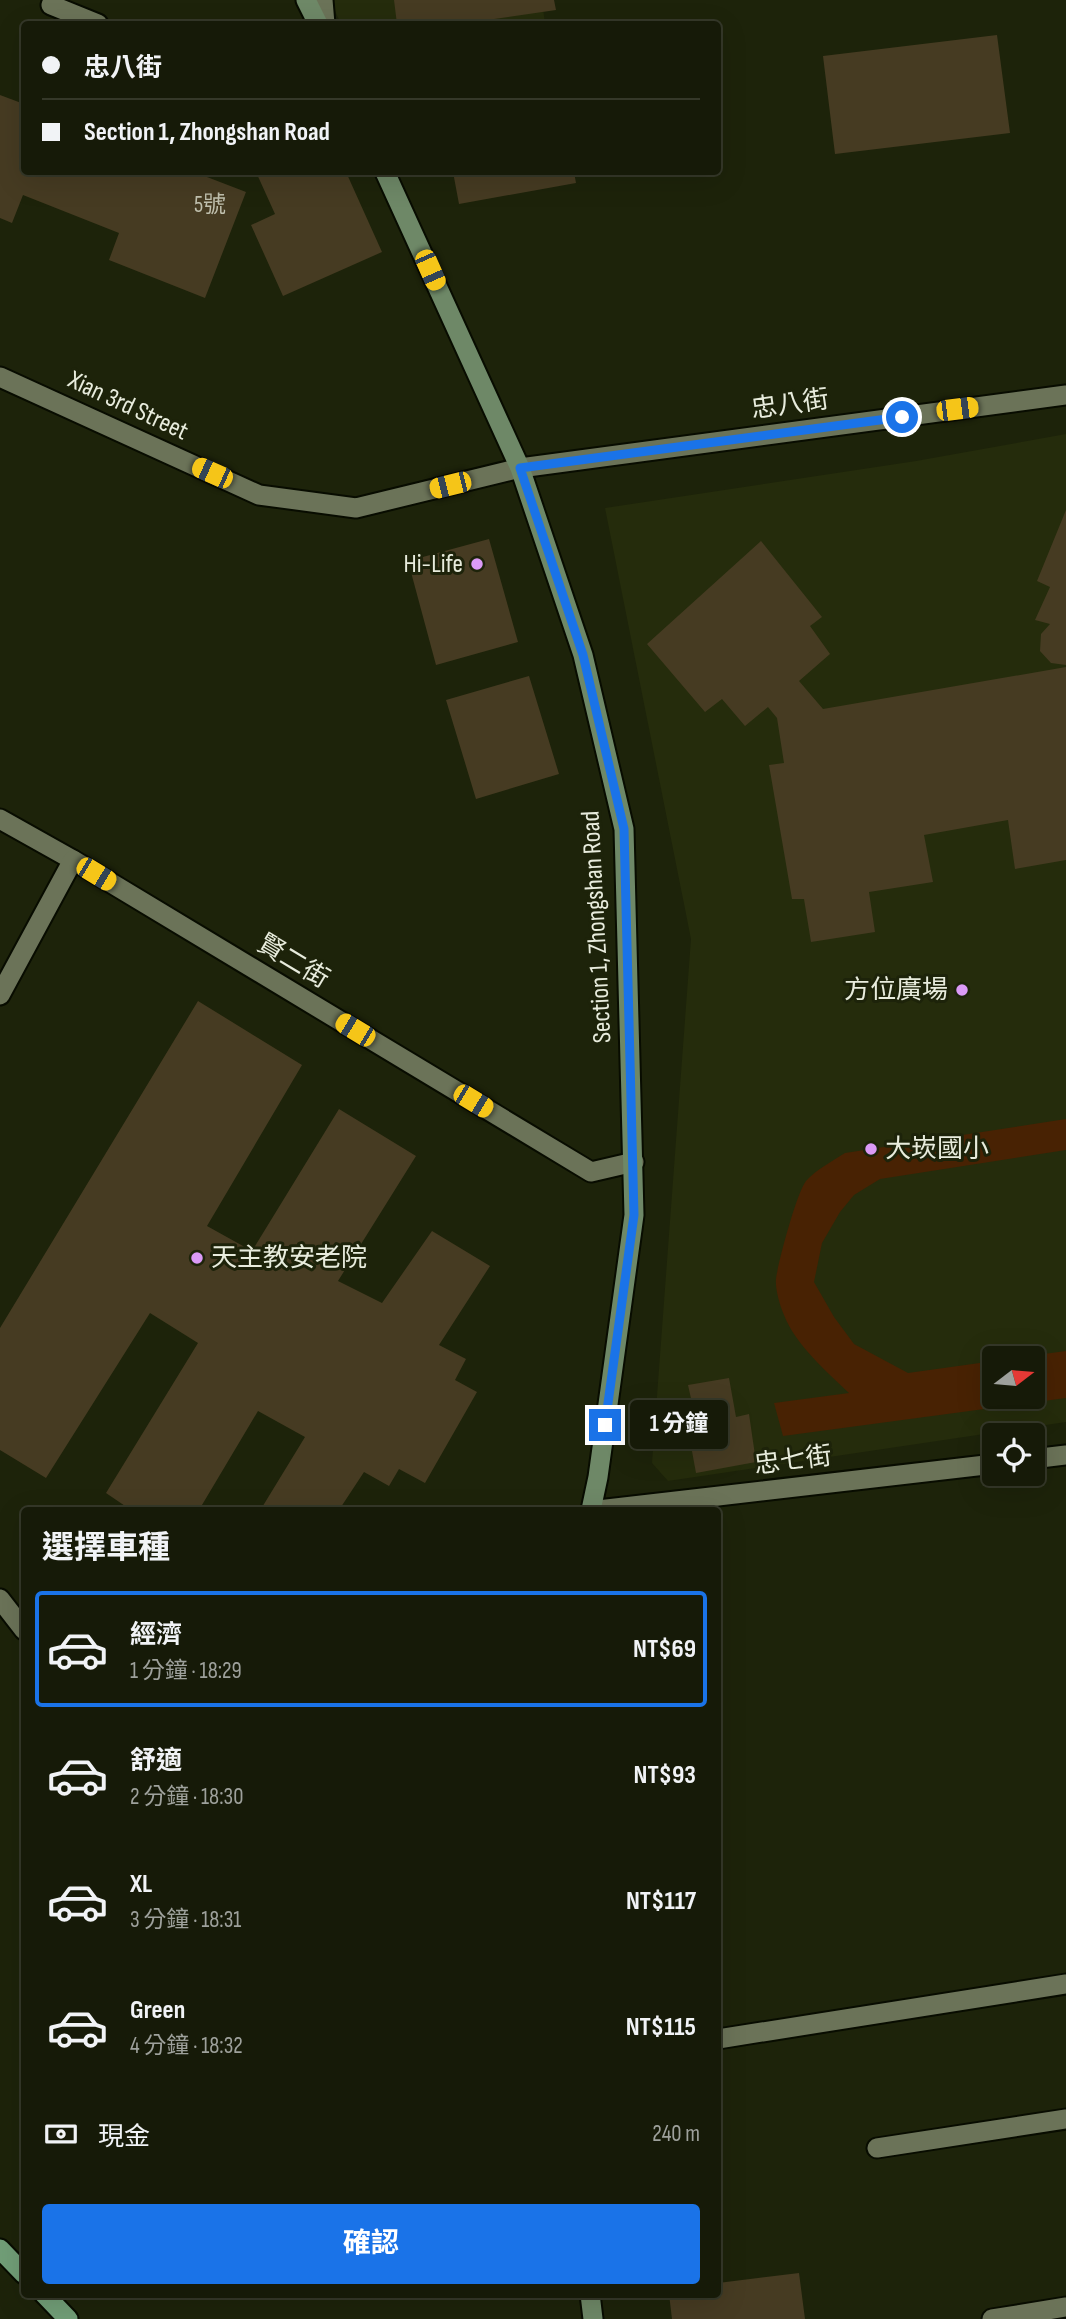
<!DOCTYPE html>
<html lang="zh-TW">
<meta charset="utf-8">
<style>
:root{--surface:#161a08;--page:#1f2312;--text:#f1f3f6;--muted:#9ea19c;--line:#353829;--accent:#1a73e8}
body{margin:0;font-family:"Sofia Sans Condensed","Noto Sans TC",sans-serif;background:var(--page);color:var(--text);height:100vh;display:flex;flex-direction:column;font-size:26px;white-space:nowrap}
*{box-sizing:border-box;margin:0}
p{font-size:23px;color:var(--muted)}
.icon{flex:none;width:38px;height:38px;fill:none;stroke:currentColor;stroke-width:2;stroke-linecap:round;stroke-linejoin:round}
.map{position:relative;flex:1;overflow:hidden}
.details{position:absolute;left:21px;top:1507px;width:700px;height:791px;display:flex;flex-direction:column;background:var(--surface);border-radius:7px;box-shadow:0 7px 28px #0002,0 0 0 2px var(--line)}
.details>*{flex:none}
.banner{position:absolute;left:21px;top:21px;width:700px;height:154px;border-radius:7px;box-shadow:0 7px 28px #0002,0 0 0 2px var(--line);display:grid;align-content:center;height:154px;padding:0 21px;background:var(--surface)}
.needle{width:46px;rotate:74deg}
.controls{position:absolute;left:982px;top:1346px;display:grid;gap:14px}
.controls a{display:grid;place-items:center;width:63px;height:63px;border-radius:7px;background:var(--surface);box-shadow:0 7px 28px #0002,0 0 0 2px var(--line);font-size:35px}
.end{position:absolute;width:32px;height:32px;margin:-16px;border:9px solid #1a73e8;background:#fff;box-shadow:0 0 0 4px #fff}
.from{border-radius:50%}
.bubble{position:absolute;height:49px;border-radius:7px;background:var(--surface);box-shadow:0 7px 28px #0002,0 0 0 2px var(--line);font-size:23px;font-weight:700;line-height:49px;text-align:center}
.car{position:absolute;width:21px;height:42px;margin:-21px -10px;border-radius:9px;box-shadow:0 0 5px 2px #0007;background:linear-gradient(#f5c518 24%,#345 0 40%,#f5c518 0 76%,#345 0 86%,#f5c518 0)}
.banner b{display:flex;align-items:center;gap:24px;height:66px;font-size:26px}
.banner b+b{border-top:2px solid var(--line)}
.banner i{width:18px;height:18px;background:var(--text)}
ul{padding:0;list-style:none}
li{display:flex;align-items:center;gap:21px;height:116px;margin:0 14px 10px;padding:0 7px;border:4px solid transparent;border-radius:7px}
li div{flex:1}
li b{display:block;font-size:26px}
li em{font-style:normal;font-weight:700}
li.active{border-color:var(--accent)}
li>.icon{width:63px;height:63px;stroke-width:1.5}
h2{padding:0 21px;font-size:32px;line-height:84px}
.pay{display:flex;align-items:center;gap:18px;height:77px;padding:0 21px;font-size:26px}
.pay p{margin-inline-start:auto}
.cta{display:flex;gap:14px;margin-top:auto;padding:14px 21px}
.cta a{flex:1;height:80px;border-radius:7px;background:var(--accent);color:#fff;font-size:28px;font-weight:700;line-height:80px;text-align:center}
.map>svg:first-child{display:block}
</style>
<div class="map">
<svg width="1066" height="2319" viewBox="0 0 1066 2319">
<rect width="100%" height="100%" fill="#1d230a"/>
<path fill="#252c0c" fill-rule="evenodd" d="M330,0h212l3,24h-204z
M1066,434v988l-398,59 -16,-18 39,-524 -86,-431 311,-47zM994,1358h38v38h-38z"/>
<path fill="#482203" d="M1066,1119v31l-186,29 -26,16 -14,17 -18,31 -8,39 20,35 20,27 54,29 86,-12v35h38v-38h-18l52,-7v47l-283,38 -9,-33 75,-10c-22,-21 -54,-49 -65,-78 -4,-9 -9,-26 -8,-36 2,-17 21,-87 30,-98 11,-12 25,-19 39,-28z"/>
<path fill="#463b22" d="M394,0h160l2,10 -97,14h-62z
M997,35l13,98 -175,21 -12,-98z
M0,95l24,9v68h170l52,20 -41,106 -96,-38 10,-27 -96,-38 -11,28 -12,-5z
M256,172h90l36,80 -99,44 -32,-71 24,-11z
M453,172h121l2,11 -117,21z
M1066,510v155l-15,-2 -11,-12 1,-17 9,-10 -15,-4 15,-33 -13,-6z
M489,539l29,103 -82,23 -28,-104z
M761,541l61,76 -12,9 20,28 -31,27 24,28 243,-42v193l-51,9 -7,-49 -84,15 9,47 -64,10 6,40 -64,10 -7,-43h-12l-23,-134 15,-2 -7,-45 -9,-11 -23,19 -23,-27 -17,13 -58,-68z
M529,676l30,98 -83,25 -30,-99z
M198,1001l104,64 -95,161 45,25 87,-142 77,47 -78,125 44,22 50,-72 58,35 -51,79 27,14 -11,21 22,12 -52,91 -26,-14 -10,17 -25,-14 -25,38h-76l-2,-1 44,-72 -47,-26 -59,99h-68l-25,-17 92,-150 -48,-30 -104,165 -46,-28v-122z
M729,1378l7,39 13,-3 7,48 -60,11 -9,-49 9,-3 -8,-36z
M799,2273l6,46h-133l-3,-25h49v-11z"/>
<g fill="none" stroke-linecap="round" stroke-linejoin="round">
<g stroke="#080c00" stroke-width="23">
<path id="service" d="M323,0l2,24
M51,5l47,19
M0,819l73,41 518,312 43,-10"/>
</g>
<g stroke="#080c00" stroke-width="23">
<path id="minor" d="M0,377l259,118 97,13 164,-40 546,-73
M0,995l73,-135
M1032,1459l34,-4
M598,1510l396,-46
M0,1599l24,31
M718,2039l348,-55
M877,2148l189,-29
M992,2319l74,-12"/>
</g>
<g stroke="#080c00" stroke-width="23">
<path id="secondary" d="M306,0l12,24
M385,172l135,296 63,187 41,174 10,386 -36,262 -7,33
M590,2294l3,25"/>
</g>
<g stroke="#080c00" stroke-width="23">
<path id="primary" d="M0,2249l24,25
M44,2294l24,25"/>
</g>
<use href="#service" stroke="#6b7358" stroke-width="19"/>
<use href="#minor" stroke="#6b7358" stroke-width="19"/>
<use href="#secondary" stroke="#6e8867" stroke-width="19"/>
<use href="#primary" stroke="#719e77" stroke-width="19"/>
</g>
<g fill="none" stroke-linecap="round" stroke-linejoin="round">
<path stroke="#1a73e8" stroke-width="9" d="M605,1425l29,-210 -10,-386 -41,-174 -63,-187 382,-51"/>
</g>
<g fill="#db9af6" stroke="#1d230a" stroke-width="2.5">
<circle cx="477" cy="564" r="7"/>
<circle cx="962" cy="990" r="7"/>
<circle cx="871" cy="1149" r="7"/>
<circle cx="197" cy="1258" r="7"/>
</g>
<g text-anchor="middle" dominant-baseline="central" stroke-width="6" stroke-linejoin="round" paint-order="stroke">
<g font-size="23" fill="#c0c0ae">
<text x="210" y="205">5號</text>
</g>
<g font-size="26" fill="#e8ecdd" stroke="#1d230a">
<text transform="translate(790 405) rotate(-8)">忠八街</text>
<text transform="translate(128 406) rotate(25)">Xian 3rd Street</text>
<text transform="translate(597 927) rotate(-93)">Section 1, Zhongshan Road</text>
<text transform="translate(293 962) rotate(31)">賢二街</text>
<text transform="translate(793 1461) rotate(-7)">忠七街</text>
</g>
<g font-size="26" fill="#e8ecdd" stroke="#1d230a" text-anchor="end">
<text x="463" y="564">Hi-Life</text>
<text x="948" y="990">方位廣場</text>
<text x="885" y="1149" text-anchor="start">大崁國小</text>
<text x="211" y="1258" text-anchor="start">天主教安老院</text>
</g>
</g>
</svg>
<div class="controls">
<a><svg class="needle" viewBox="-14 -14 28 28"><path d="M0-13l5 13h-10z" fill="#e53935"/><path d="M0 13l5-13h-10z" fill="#9ea19c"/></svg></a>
<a><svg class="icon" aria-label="locate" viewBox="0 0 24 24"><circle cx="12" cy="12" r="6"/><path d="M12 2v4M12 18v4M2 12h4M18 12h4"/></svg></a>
</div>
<i class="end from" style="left:902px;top:417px"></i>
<i class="end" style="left:605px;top:1425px"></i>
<div class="bubble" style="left:630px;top:1400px;width:98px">1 分鐘</div>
<i class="car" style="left:430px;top:270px;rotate:156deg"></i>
<i class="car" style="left:957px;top:409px;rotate:83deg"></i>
<i class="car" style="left:212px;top:473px;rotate:294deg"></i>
<i class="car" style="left:450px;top:485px;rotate:256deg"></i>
<i class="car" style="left:96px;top:874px;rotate:121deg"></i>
<i class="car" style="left:355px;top:1030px;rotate:301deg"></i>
<i class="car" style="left:473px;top:1101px;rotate:121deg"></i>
<div class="banner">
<b><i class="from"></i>忠八街</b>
<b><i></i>Section 1, Zhongshan Road</b>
</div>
<section class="details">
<h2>選擇車種</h2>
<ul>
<li class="active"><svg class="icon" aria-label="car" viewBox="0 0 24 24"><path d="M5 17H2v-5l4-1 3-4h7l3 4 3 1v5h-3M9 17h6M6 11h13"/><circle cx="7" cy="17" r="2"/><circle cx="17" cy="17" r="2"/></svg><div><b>經濟</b><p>1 分鐘 · 18:29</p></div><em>NT$69</em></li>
<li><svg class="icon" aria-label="car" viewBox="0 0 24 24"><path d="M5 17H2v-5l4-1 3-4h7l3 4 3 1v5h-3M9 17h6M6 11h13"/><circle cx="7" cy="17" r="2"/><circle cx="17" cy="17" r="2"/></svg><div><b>舒適</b><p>2 分鐘 · 18:30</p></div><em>NT$93</em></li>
<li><svg class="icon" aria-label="car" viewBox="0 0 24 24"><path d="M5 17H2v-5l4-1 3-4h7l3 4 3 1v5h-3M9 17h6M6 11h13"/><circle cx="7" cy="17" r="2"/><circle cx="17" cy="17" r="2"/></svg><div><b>XL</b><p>3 分鐘 · 18:31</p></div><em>NT$117</em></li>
<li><svg class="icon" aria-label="car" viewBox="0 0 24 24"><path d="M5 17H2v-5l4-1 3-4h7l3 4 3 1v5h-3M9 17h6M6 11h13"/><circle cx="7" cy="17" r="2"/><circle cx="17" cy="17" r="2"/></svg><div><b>Green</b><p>4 分鐘 · 18:32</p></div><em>NT$115</em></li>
</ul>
<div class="pay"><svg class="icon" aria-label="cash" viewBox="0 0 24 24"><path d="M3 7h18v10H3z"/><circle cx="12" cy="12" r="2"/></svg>現金<p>240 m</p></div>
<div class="cta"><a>確認</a></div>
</section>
</div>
